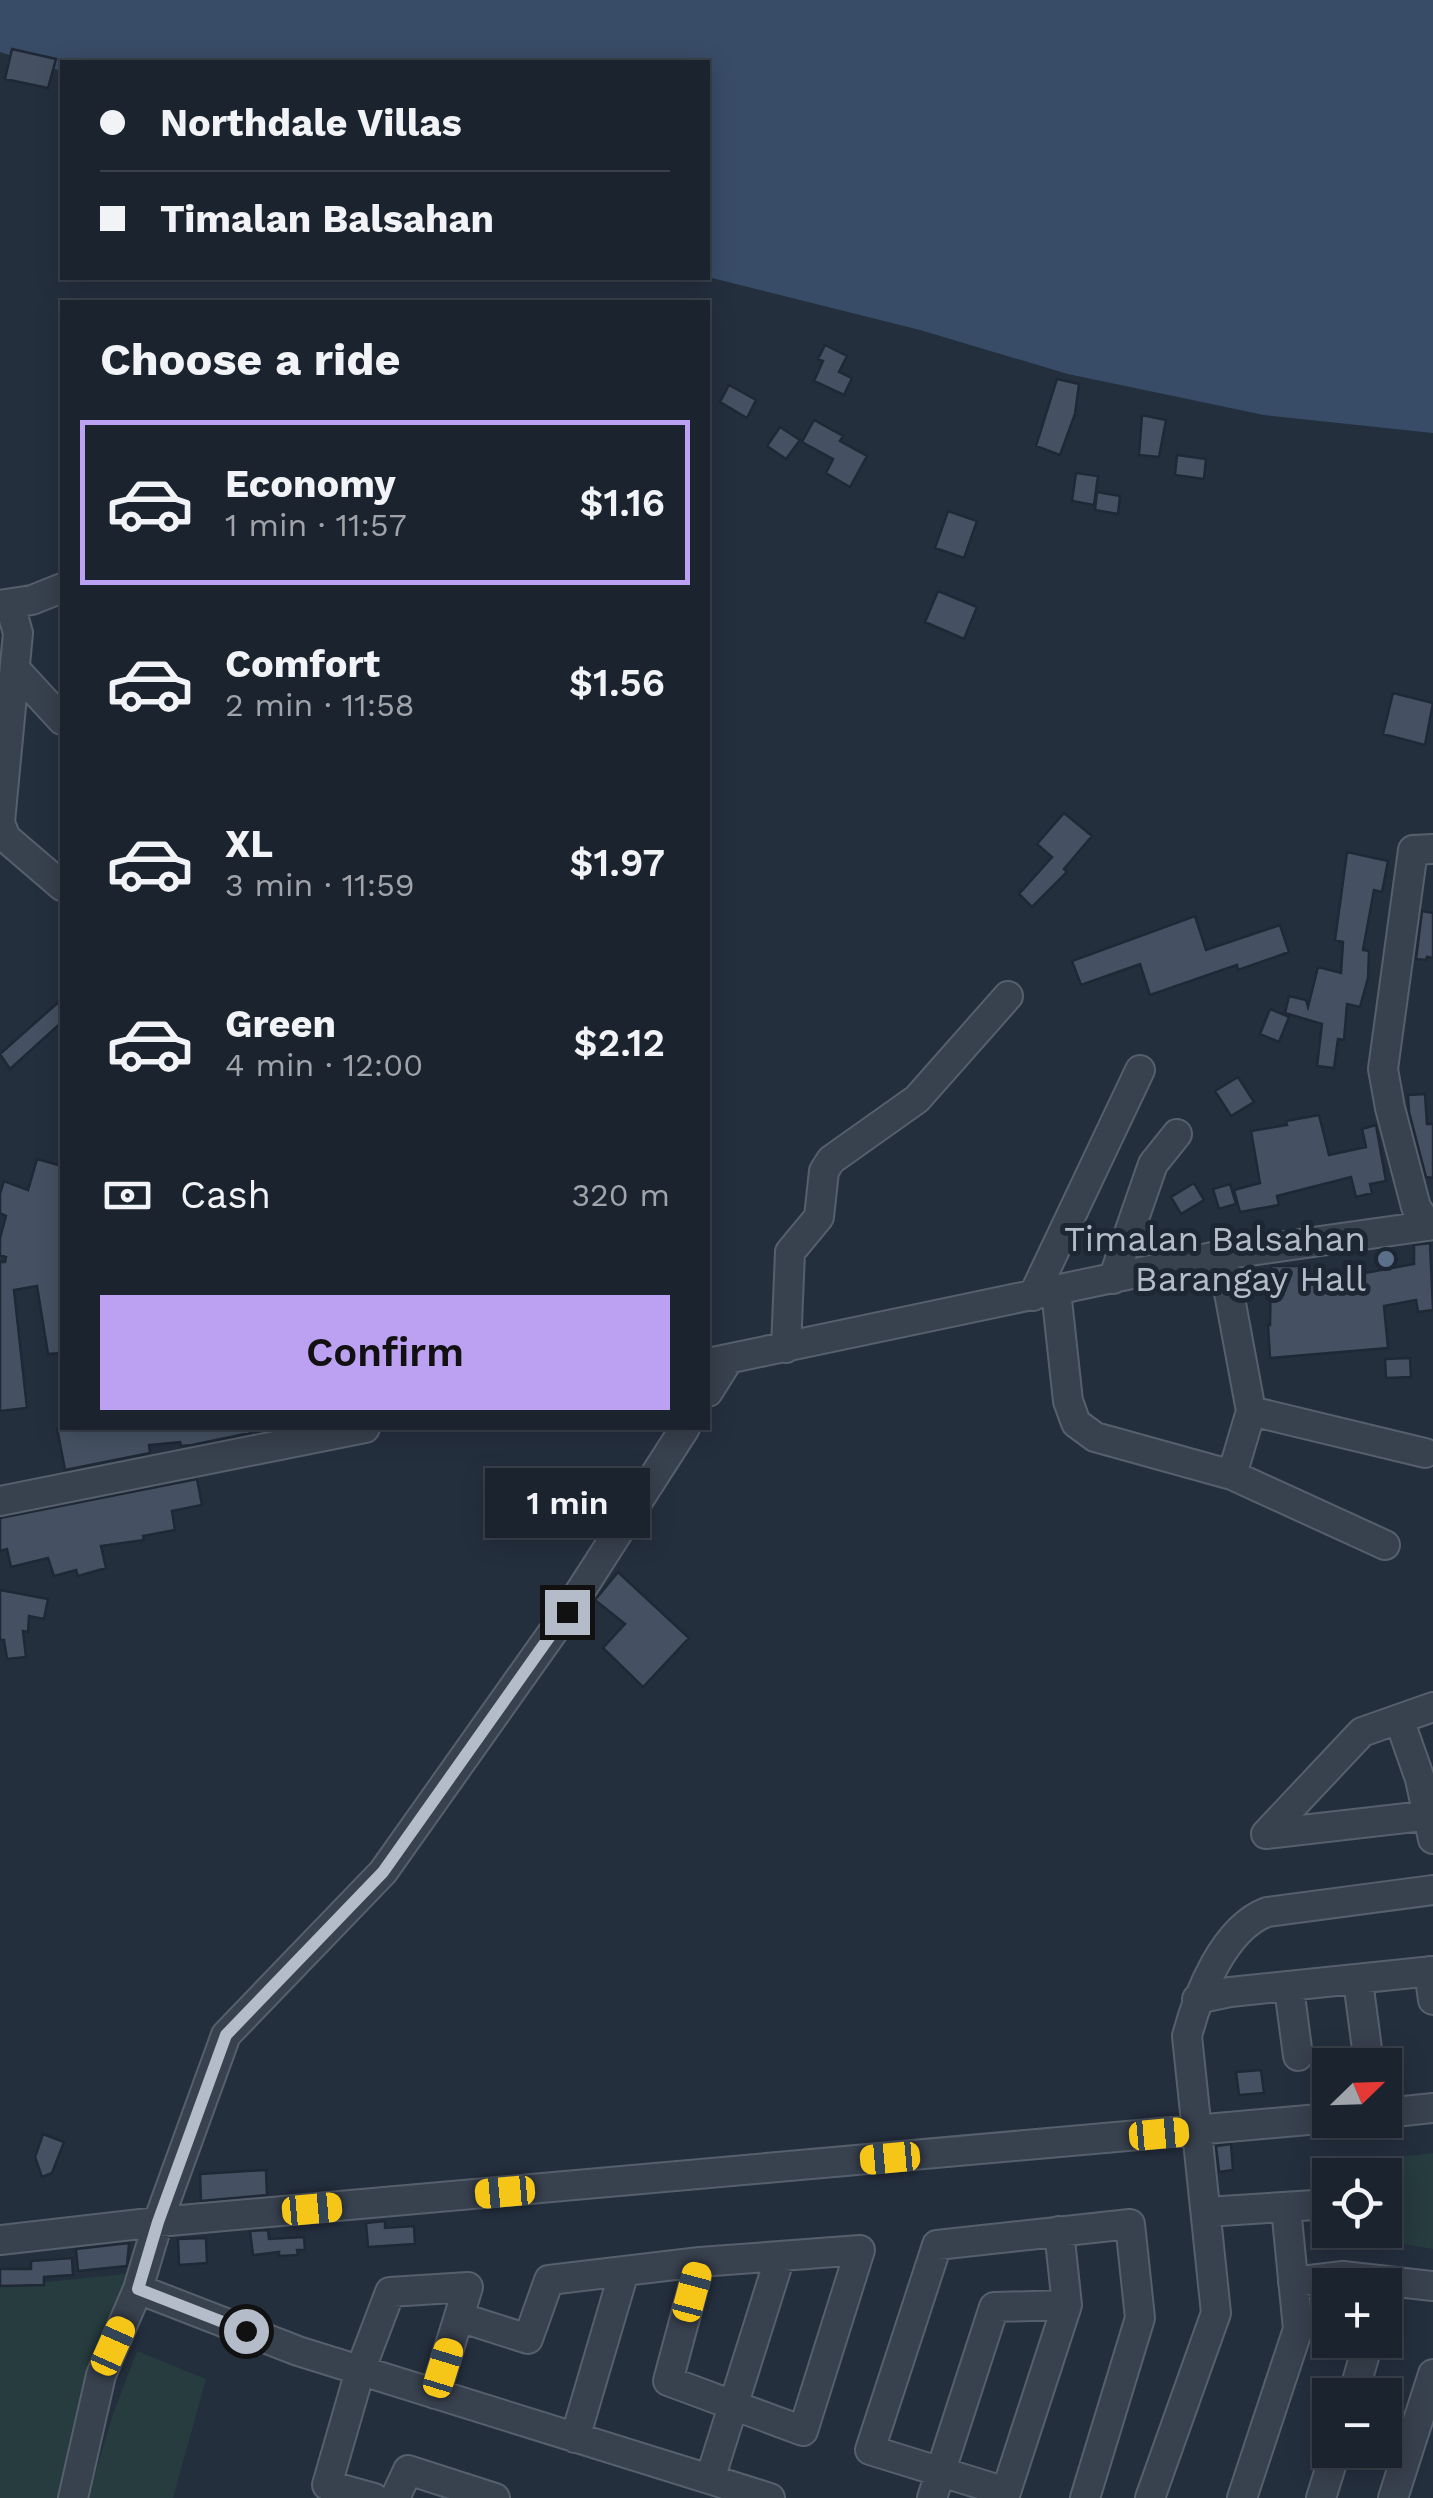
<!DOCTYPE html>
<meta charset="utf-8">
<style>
:root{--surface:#1b232e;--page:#242b36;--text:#f1f3f6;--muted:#a0a4aa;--line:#39404a;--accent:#bca0f2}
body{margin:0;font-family:"Work Sans",sans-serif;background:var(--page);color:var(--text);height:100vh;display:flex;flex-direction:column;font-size:38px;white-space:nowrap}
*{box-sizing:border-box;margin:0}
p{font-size:32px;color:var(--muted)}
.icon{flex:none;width:55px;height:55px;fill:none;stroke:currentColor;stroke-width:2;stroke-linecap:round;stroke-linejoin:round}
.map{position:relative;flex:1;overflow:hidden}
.panel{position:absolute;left:60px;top:300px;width:650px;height:1130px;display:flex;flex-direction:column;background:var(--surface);border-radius:0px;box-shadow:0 5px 25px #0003,0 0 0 2px var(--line)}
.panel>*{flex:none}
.guide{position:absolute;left:60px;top:60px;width:650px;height:220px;border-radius:0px;box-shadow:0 5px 25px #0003,0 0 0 2px var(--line);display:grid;align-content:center;height:220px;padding:0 40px;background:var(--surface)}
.needle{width:65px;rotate:67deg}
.buttons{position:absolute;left:1312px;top:2048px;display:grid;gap:20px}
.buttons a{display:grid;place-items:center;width:90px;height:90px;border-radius:0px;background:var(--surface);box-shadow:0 5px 25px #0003,0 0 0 2px var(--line);font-size:50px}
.end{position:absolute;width:45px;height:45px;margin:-22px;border:12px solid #b4bcc9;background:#111;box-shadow:0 0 0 5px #111}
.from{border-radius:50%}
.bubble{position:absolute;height:70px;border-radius:0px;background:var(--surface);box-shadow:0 5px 25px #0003,0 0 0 2px var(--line);font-size:32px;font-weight:600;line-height:70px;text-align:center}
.car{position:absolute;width:30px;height:60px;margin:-30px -15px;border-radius:12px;box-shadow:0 0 8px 2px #0007;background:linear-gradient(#f5c518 24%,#345 0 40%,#f5c518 0 76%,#345 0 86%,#f5c518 0)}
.guide b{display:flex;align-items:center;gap:35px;height:95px;font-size:38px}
.guide b+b{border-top:2px solid var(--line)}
.guide i{width:25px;height:25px;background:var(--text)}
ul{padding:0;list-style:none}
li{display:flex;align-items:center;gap:30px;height:165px;margin:0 20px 15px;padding:0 20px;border:5px solid transparent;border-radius:0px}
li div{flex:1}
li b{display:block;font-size:38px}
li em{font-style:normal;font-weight:600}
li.active{border-color:var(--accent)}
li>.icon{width:90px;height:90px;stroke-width:1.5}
h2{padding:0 40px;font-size:45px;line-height:120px}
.pay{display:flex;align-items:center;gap:25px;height:110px;padding:0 40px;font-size:38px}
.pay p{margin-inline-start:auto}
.primary-button{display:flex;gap:20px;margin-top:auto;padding:20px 40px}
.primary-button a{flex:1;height:115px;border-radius:0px;background:var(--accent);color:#111;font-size:40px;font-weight:600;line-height:115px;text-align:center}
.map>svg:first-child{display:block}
</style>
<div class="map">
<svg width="1433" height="2498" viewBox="0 0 1433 2498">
<rect width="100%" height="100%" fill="#242f3e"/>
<path fill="#263c3f" d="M1433,2153v96l-86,-15v-4h38v-55h-42l-1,-11z
M134,2273l-67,225h-67v-211z
M137,2351l69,28 -33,119h-85l25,-84z"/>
<path fill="#394c67" d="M0,0h1433v433l-169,-18 -196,-41 -148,-44 -212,-53v-215h-646v9l-62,-19z"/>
<path fill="#455162" stroke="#1f2835" stroke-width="2.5" d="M12,49l44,10 -8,29 -43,-9z
M825,345l22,11 -8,16 13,6 -8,17 -30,-14 9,-20 -5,-2z
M1057,379l22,5 -4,30 -15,41 -24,-9z
M729,385l27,15 -9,18 -27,-16z
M1142,415l24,5 -7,37 -20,-2z
M814,420l29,16 -3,5 27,15 -17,31 -24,-14 7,-14 -31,-17z
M780,427l20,13 -14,19 -19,-13z
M1177,455l29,4 -2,20 -29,-4z
M1076,473l22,3 -4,29 -22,-4z
M1097,492l23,4 -2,18 -23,-4z
M948,511l29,10 -13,37 -29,-10z
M938,591l39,16 -13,32 -39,-17z
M1393,693l40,10 -8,42 -42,-11z
M1064,813l28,23 -28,33 3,3 -35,35 -13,-13 33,-37 -15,-13z
M1347,852l41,9 -6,31 -8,-2 -11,60 6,1 -1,27 -8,29 -13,-3 -3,36 -6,-1 -4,29 -17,-2 5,-42 -37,-11 4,-17 17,4 2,7 10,-40 23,6 2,-31 -8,-2z
M1422,911l11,2v45l-6,-1 -1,3 -10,-1z
M1195,916l11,34 74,-25 9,27 -51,18 -1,-5 -87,30 -10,-31 -59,21 -9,-24z
M62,999v23l-52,47 -10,-15z
M1270,1009l19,8 -10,25 -19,-8z
M1238,1077l16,25 -23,14 -16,-25z
M1425,1094l2,30h6v54l-7,-1 -17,-65 -1,-17z
M1319,1115l10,40 37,-8 -4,-18 14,-4 10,56 -16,3 2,9 -16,4 -5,-20 -74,19 2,9 -39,7 -6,-22 26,-7 -9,-52 36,-6 -1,-4z
M37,1159l25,7v187l-14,1 -11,-68 -23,4 13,118 -27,3v-149h5l1,-5 -6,-2v-17l6,-22 -6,-3v-19l4,-13 24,9z
M1194,1183l10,17 -23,14 -10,-17z
M1230,1184l6,20 -17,5 -6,-20z
M1430,1243l3,67 -15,2 -2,-12 -32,6 4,42 -118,10 -2,-33h2l1,-59h28v19l115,-21v-19z
M1410,1358l1,19 -25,1 -1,-19z
M57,1428h192l1,5 -58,12 -11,1 -1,-4 -31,3 1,8 -85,17z
M197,1479l5,26 -30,6 3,19 -32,6 1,4 -43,6 5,22 -28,8 -2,-6 -22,6 -6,-18 -37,9 -4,-18 -7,2v-33z
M618,1572l71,66 -46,49 -40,-39 22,-24 -30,-24z
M0,1590l48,9 -4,20 -15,-3 -1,16 -5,-1 3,26 -19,2 -3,-19h-4z
M1261,2070l3,23 -25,2 -3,-23z
M43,2134l21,8 -12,31 -10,4 -7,-20z
M1231,2144l2,26 -14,2 -3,-26z
M266,2170l1,25 -66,6 -1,-27z
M385,2221v7l29,-2 1,18 -47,3 -2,-24z
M268,2230l1,9 35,-2 1,13h-8l1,5 -19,1v-4l-26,3 -3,-24z
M206,2238l1,25 -28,2 -1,-26z
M129,2243l-2,23 -49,5 -2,-22z
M72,2258l1,17 -29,2v8l-44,1v-17h31v-8z"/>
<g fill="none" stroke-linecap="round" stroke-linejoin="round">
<g stroke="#565f6c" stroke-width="32">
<path id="minor" d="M0,605l32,-5 30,-12
M16,670l46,50
M0,822l18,-189 -8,-28
M0,823l6,15 56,48
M1427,1224l-11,-17 -26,-99 -7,-39 30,-219 20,-1
M1222,1255l29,156 -19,64
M1113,1279l40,-115 24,-30
M1056,1291l12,110 8,22 19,14 137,38 153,70
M1033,1296l107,-226
M786,1348l4,-96 29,-35 5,-46 7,-11 86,-61 91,-103
M708,1363l514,-108 211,-30
M708,1392l20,-32
M1251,1411l174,42
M0,1501l365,-73
M1399,1719l21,60 13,60
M1266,1834l96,-102 71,-25
M1266,1834l167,-19
M1429,1971l4,29
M1358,1981l9,68
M1289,1988l9,68
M1197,1999l33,-7 203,-21
M1385,2113l48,-5
M1206,2212l124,-8
M1059,2231l8,74 -61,187 -136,-42 67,-205 193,-21 10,94 -55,180
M0,2240l158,-18 1172,-104
M1293,2282l50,-6 90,10
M138,2289l160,62 472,147
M459,2317l69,22 21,-59 151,-18 160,-12 -57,181 -135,-50 32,-119
M1353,2395l16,-55
M575,2438l49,-166
M710,2479l70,-222
M73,2498l28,-123 37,-86 20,-67 68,-187 157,-163 184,-260 118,-184
M374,2498l-47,-13 33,-114 30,-79 78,-5 -33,107
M395,2498l13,-28 87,28
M932,2498l62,-191 73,-2
M1150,2498l66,-185 -29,-277c11,-42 37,-108 80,-124l166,-22
M1242,2498l56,-169 -12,-121
M1321,2498l15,-48
M1393,2498l40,-124"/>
</g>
<use href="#minor" stroke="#38414e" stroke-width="28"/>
</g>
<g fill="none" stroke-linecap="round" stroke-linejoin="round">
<path stroke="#b4bcc9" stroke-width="12" d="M246,2331l-108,-42 20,-67 68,-187 157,-163 184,-260"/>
</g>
<circle fill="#5c6f8a" stroke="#1d2633" stroke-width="4" cx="1386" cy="1259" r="10"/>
<g text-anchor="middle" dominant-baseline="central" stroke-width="10" stroke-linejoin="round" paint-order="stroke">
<g font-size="35" fill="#b4bcc9" stroke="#1d2633" text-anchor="end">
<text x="1366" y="1239">Timalan Balsahan<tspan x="1366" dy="40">Barangay Hall</tspan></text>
</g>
</g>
</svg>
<div class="buttons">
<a><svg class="needle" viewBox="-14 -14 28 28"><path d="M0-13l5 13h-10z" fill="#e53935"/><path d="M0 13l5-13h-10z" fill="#a0a4aa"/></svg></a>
<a><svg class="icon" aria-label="locate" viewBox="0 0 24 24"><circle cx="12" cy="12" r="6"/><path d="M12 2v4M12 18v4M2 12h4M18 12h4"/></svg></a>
<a>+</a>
<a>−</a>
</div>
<i class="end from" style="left:246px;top:2331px"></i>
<i class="end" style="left:567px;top:1612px"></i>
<div class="bubble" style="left:485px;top:1468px;width:165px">1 min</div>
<i class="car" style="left:1159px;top:2134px;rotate:85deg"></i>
<i class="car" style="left:890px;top:2158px;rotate:265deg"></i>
<i class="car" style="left:505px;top:2192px;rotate:265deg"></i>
<i class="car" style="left:312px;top:2209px;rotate:85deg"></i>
<i class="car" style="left:692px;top:2292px;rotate:15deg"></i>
<i class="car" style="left:113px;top:2346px;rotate:24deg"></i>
<i class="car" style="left:443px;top:2368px;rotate:17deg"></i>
<div class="guide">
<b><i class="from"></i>Northdale Villas</b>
<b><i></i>Timalan Balsahan</b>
</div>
<section class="panel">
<h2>Choose a ride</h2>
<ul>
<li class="active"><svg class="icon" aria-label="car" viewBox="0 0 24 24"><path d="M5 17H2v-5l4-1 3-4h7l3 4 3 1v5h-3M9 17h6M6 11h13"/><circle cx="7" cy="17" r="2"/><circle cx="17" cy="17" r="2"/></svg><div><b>Economy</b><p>1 min · 11:57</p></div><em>$1.16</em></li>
<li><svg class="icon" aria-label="car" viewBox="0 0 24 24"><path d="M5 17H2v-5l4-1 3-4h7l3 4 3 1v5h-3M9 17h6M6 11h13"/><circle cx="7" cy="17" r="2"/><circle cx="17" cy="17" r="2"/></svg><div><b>Comfort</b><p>2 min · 11:58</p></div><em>$1.56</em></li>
<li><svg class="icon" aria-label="car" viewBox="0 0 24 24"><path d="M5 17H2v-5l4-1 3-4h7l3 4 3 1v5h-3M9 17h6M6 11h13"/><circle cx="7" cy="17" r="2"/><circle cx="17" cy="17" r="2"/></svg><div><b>XL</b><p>3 min · 11:59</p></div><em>$1.97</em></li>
<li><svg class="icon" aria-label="car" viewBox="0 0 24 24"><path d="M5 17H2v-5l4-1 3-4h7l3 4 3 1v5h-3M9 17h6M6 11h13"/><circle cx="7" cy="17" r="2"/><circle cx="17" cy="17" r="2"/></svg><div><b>Green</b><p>4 min · 12:00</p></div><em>$2.12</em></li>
</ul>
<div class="pay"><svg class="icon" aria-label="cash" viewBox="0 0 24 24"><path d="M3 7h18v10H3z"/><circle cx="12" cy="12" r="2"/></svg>Cash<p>320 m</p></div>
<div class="primary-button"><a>Confirm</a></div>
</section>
</div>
